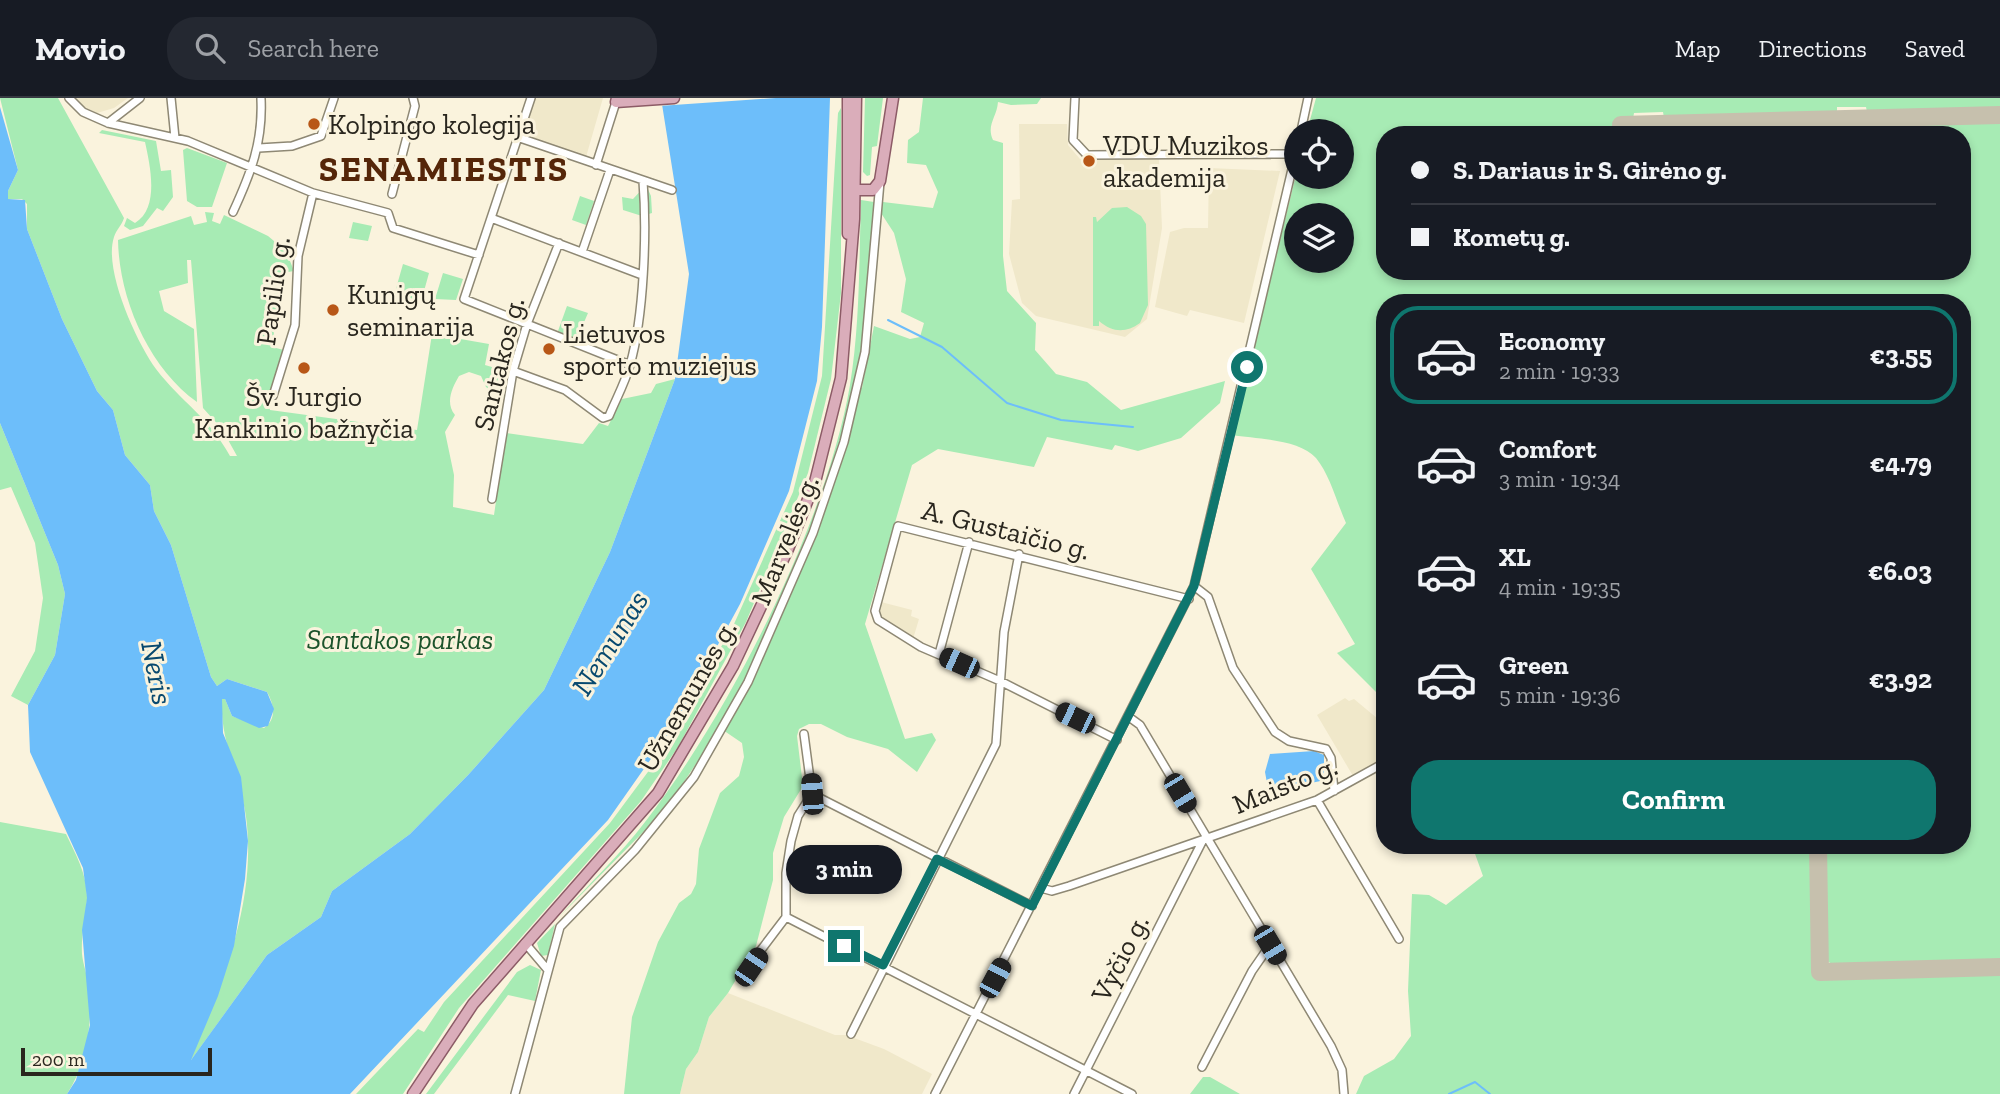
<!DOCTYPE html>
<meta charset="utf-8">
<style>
:root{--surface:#171b24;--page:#242831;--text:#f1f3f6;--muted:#9ea1a6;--line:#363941;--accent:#0f766e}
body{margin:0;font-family:"Zilla Slab",serif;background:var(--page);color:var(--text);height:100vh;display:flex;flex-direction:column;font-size:26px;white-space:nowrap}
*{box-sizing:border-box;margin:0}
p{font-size:23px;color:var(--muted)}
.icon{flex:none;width:38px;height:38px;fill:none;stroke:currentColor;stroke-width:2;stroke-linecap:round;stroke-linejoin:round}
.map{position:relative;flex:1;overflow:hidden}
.panel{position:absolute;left:1376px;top:196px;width:595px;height:560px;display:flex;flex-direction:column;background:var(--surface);border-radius:28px;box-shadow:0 4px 10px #0003}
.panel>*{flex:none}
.guide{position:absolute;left:1376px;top:28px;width:595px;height:154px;border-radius:28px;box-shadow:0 4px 10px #0003;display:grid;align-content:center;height:154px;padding:0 35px;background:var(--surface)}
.fabs{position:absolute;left:1284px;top:21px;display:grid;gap:14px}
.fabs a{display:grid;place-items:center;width:70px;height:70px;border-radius:50%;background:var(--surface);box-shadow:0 4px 10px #0003;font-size:35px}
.scale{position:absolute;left:21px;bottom:18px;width:191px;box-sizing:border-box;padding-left:7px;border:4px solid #29261e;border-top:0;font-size:19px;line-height:24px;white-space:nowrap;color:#29261e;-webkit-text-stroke:5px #faf3dd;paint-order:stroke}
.end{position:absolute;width:32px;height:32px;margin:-16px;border:9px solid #0f766e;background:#fff;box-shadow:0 0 0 4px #fff}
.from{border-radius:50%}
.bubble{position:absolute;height:49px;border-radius:24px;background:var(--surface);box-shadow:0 4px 10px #0003;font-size:23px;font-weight:800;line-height:49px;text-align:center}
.car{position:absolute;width:21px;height:42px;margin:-21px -10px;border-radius:9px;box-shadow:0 0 5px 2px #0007;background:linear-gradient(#222 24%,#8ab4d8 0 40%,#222 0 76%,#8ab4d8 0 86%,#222 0)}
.guide b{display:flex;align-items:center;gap:24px;height:66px;font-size:26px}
.guide b+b{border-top:2px solid var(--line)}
.guide i{width:18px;height:18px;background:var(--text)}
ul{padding:12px 0 0;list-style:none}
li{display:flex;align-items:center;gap:21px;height:98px;margin:0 14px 10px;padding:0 21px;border:4px solid transparent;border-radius:28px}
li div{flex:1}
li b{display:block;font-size:26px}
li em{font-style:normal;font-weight:800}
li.active{border-color:var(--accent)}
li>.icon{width:63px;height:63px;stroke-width:1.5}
.primary-button{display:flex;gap:14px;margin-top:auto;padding:14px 35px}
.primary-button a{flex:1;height:80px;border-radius:28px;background:var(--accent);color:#fff;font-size:28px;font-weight:800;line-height:80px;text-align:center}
header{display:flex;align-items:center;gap:42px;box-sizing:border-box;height:98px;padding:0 35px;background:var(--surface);border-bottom:2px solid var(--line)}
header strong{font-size:33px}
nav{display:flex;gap:38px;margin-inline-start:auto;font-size:24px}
.search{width:490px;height:63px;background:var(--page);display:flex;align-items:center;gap:18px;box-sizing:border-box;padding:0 24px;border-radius:28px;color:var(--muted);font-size:26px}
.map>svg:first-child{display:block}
</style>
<header>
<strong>Movio</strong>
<div class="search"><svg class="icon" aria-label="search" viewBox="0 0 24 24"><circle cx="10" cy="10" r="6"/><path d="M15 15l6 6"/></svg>Search here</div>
<nav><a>Map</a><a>Directions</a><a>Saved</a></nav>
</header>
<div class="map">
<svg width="2000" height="996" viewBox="0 0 2000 996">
<rect width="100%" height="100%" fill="#faf3dd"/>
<path fill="#f0e8ca" d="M76,0h52l-14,10 -17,5 -14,-6z
M535,0h68l-17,59 -62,-23z
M1019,26h48l1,21 12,14h79l3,69 -15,91 -22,18 -89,-21 -14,-13 -13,-49 3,-54 8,-1z
M1209,70l71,3 -36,152 -54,-13 -3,6 -32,-9 15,-75 14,-4h24z
M881,504l31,8 -1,6 8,3 -6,20 -31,-20 -4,-6z
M1345,600l4,3 5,-2 30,25v35l-31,17 -36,-61z
M728,895l107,42h11l38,14 48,25 -10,20h-242l6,-25 12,-17 11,-35z"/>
<path fill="#a7ebb4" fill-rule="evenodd" d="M0,0h58l66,120c-2,7 -8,12 -10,19 -11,33 23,106 42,132 26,34 52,47 74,87h7l-15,-27 -19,-21 -12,-148h-4l1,23 -29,8 5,20 30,18 3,73c-49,-35 -78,-104 -79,-162l73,-24 3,9 13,-3 -2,-10 9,1 -2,8 8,3 4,-9 44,21 18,15 8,20 -12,2 -10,74 12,3 -16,51 2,9 147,20 15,-96 57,10 -4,21 24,7 -6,26 -17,-11 -5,-11 -12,-4 -10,4c-7,12 -14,27 -4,39l-10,17 9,43 -1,32 41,8 12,-82 77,11 16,-21 9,3 14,-27 29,-6 5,-9 19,-5 -65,173 -66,138 -75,84 -59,60 -78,57 -11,26 -54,38 -78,108c31,-75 66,-155 58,-238 -4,-44 -28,-83 -25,-126h3l7,17 32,12c13,-9 10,-24 3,-36l-40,-13 -10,7 -6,-9 -40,-132 -17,-34 -4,-26 -25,-30 -12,-45 -16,-19 -35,-72 -35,-90v-25l-5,-5h-14v-8l10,-21z
M865,0h18l-6,48 -5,1 -2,28 -3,1 -4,-4z
M923,0h118l-4,6 -26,1 -13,-3c-1,15 -12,23 -5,38l10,3v113l4,35 29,32 -1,27 21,24 31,8 34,28 104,-29 -5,22 -39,35 -43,13 -23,-6 -3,5 -65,-13 -13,30 -96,-18 -26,16 -47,159 40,115 27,-6 4,7 -19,32 -29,-23 -41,-12 -26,-13h-12l-10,5 -2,7 6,50 -19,31 -11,36v27l-17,66 -28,47 -19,24 -11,35 -12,17 -6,25h-56l8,-77 26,-75 21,-39 12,-9 5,-10 3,-35 21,-56 19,-17 5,-19 -2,-14 -22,-15 -55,82 -105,106c28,-31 60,-61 85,-94 86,-111 181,-299 205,-437 10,-61 9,-123 11,-185l13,2v12l-8,121 -10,52 6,1 12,-62 36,13 10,-2 4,-14 -23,-11 5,-33 -12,-46 -13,-20 2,-11 50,6 5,-16 -12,-27 -19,-2 1,-23 11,-8z
M1316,0h684v11l-133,3 -1,-5h-29v6l-173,5 -1,-6 -29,1 -1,6 -14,1 1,10 380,-9v841l-163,5 -10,-6 -3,-10 -1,-106h139v-542h-578v397l-47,-47 18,-9 -44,-75 35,-46c-9,-20 -16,-48 -30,-65 -17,-19 -60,-19 -84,-23l65,-264v6h45v-46h-35zM1384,37h578v136h-578zM1297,117h45v46h-45z
M841,10v185l-10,86 -23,94 -62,149 -68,125 -37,54 -182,207 -56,86h-47l62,-65 6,3 20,-30 166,-179 49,-66 75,-133 59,-132 29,-116 16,-263z
M102,32l54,11 5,30 10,-1 2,27 -10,14 -6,-3 -14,18 -13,4 -6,-4 3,-8 8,5c25,-15 15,-58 10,-81l-46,-9z
M187,50l40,15 -15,44h-15l-10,-6 -4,-51z
M646,87l5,11 1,17 -10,3 -19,-6 -1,-13 11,2z
M580,98l14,5 -8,24 -14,-5z
M1127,109l14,9 5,8 2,81 -8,18c-14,10 -27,10 -41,-2v5h-6v-109h3l1,5 15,-14z
M353,124l19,4 -4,15 -19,-3z
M403,166l26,9 -8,29 -26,-10z
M443,175l20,6 -7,21 -21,-1z
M567,208l21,7 -6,14 13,9 -5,9 -32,-14z
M0,325l58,142 7,29 -10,61 -27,50 -17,-9 24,-45 8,-53 -8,-55 -24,-56 -11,3z
M0,724l66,12c10,21 22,42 21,66 -2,19 -6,35 -5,54 1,10 5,21 7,31 4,36 -2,79 -22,109h-67z
M1480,747h331l3,131 186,-5v123h-644l8,-18 30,-17 17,-23 -3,-45 4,-97 17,1 17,10 37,-29 -9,-25z
M555,826l-7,31 -7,1 -4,-13z
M530,867l11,5 -6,31 -27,-6 -74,99h-8l91,-122z
M1203,979h7l30,17h-50z"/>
<path fill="#6dbefa" d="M661,0h169l-8,229 -5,54 -28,110 -49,113 -66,122 -66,94 -258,274h-283l9,-14 14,-55 -8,-95 5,-32 -4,-30 -53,-116 -2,-47 27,-50 10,-61 -7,-29 -58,-142v-316l18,63 -10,21v8l17,1 2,29 35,90 35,72 16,19 12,45 25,30 4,26 17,34 40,132 6,9 10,-7 40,13 7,17 -6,17 -9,2 -27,-12 -7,-17h-3l1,34 18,44 7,64 -3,38 -11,67 -16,50 -27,64 76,-105 54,-38 11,-26 78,-57 59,-60 75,-84 66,-138 65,-173 14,-105z
M1314,653l10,4v25c-20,5 -37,9 -57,3l-2,-11 5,-18z
M800,760l24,10 -3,9 -6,2 -18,-4 -2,-10z"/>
<path fill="#faf3dd" d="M658,0h118l-117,8z"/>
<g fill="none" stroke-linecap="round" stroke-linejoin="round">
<path stroke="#6dbefa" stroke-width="2" d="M888,222l54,27 65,56 54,17 72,7
M1449,996l26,-12 15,12"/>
<path stroke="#c6c0ad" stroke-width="18" d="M1621,27l379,-10
M1818,747l2,127 180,-5"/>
<g stroke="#8e8874" stroke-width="10">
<path id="minor" d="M69,0l14,14 25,11 80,18 125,52 75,20 5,15 86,27
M171,0l4,40
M531,0l-67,201 166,66
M1075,0l-2,42 14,15 208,-1
M108,25l32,-25
M1301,33l7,-33
M517,39l155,53
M259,50l33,-2 29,-10 13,-38
M596,67l20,-63
M392,96l23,-88 -2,-8
M233,114c18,-39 30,-70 28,-113
M491,120l151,57
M582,154l28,-82
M513,273l52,19 38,28 6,-2c7,-17 16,-33 21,-51 14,-49 17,-133 13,-184
M273,298l22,-71 3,-69 15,-63
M492,401l21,-128 14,-47 32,-81
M1194,488l14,11 25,71 42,64 14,9 37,8 5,9 3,33
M939,556l30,-112
M1129,619l11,8 191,321 11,24 2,24
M1117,642l-117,-59 -79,-34 -43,-27 -3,-9 23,-85 291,73
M812,696l220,112
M1317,702l82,139
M1041,790l11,3 17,-5 248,-86 67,-37
M786,819l346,177
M525,845l22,26
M742,877l44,-58v-44l5,-32 7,-25 14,-22 -8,-60
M851,936l145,-290 8,-112 15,-78
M1202,969l50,-96 18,-26
M515,996l45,-167 75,-77 59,-73 54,-95 65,-149 31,-91 21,-90 15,-170
M935,996l259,-508 103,-438
M1074,996l129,-254"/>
</g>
<g stroke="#8c5b66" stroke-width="13">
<path id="major" d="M617,0l-1,4 58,-4
M848,0v136
M851,92h22l7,-9 13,-83
M413,996l60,-90 185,-211 75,-127 55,-117 27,-67 26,-104 13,-159 2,-121"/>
</g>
<use href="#minor" stroke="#fff" stroke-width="7"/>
<use href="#major" stroke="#daadba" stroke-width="10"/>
</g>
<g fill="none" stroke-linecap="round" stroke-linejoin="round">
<path stroke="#0f766e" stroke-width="9" d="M844,848l39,19 54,-106 95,47 162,-320 53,-219"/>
</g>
<g fill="#b85717" stroke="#faf3dd" stroke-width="2.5">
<circle cx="314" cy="26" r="7"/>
<circle cx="1089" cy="63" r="7"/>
<circle cx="333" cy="212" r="7"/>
<circle cx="549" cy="251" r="7"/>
<circle cx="304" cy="270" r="7"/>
</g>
<g text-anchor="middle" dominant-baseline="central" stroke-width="6" stroke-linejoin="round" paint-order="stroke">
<g font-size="28" fill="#29261e" stroke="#faf3dd" text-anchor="start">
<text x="328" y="26">Kolpingo kolegija</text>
<text x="1103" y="47">VDU Muzikos<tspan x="1103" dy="32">akademija</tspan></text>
<text x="347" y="196">Kunigų<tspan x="347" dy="32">seminarija</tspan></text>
<text x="563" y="235">Lietuvos<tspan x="563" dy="32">sporto muziejus</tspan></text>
<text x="304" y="298" text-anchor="middle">Šv. Jurgio<tspan x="304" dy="32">Kankinio bažnyčia</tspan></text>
</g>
<g font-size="28" fill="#29261e" stroke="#faf3dd">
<text transform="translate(273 193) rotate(-82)">Papilio g.</text>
<text transform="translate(499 266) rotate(-76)">Santakos g.</text>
<text transform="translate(1006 432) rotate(14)">A. Gustaičio g.</text>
<text transform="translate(785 442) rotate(-68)">Marvelės g.</text>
<text transform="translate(687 598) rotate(-60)">Užnemunės g.</text>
<text transform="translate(1285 687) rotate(-22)">Maisto g.</text>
<text transform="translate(1120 860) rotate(-63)">Vyčio g.</text>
</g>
<g font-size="28" font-style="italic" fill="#1b532b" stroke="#faf3dd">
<text x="400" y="541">Santakos parkas</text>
</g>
<g font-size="30" font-style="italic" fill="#08496f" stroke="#faf3dd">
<text transform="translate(610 545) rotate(-58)">Nemunas</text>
<text transform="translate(157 575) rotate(79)">Neris</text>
</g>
<g font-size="35" font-weight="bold" letter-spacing="2" fill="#552609" stroke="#faf3dd">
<text x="444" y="71">SENAMIESTIS</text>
</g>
</g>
</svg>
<div class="fabs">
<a><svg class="icon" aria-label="locate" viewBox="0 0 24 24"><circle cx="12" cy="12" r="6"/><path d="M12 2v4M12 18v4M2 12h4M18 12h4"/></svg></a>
<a><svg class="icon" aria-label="layers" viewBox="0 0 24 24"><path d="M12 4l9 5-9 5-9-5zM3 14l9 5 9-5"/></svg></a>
</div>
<div class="scale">200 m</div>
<i class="end from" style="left:1247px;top:269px"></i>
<i class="end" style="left:844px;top:848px"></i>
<div class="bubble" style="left:786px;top:747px;width:116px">3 min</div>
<i class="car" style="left:959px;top:565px;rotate:294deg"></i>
<i class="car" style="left:1075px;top:620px;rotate:296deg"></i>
<i class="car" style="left:1180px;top:695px;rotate:149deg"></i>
<i class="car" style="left:812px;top:696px;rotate:356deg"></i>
<i class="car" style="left:1270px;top:847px;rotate:149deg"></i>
<i class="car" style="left:751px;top:869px;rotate:34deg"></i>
<i class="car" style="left:995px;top:880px;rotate:28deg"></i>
<div class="guide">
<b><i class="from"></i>S. Dariaus ir S. Girėno g.</b>
<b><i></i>Kometų g.</b>
</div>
<section class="panel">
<ul>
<li class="active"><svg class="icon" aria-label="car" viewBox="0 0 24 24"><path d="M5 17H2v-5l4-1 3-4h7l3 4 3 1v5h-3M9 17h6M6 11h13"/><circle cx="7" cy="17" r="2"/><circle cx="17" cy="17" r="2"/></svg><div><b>Economy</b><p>2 min · 19:33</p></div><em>€3.55</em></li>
<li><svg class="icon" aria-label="car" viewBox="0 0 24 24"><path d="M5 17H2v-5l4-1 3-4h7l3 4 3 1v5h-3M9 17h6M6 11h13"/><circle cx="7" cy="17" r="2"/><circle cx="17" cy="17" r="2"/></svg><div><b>Comfort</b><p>3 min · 19:34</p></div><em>€4.79</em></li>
<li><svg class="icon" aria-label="car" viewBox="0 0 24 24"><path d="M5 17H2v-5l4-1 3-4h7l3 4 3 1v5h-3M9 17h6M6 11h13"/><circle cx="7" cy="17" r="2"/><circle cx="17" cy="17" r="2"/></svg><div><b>XL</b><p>4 min · 19:35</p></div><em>€6.03</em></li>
<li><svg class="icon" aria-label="car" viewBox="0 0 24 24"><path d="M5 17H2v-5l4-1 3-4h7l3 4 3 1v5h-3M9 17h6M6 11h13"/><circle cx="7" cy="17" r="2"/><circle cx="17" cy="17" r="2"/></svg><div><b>Green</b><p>5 min · 19:36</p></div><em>€3.92</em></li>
</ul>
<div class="primary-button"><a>Confirm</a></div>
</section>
</div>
